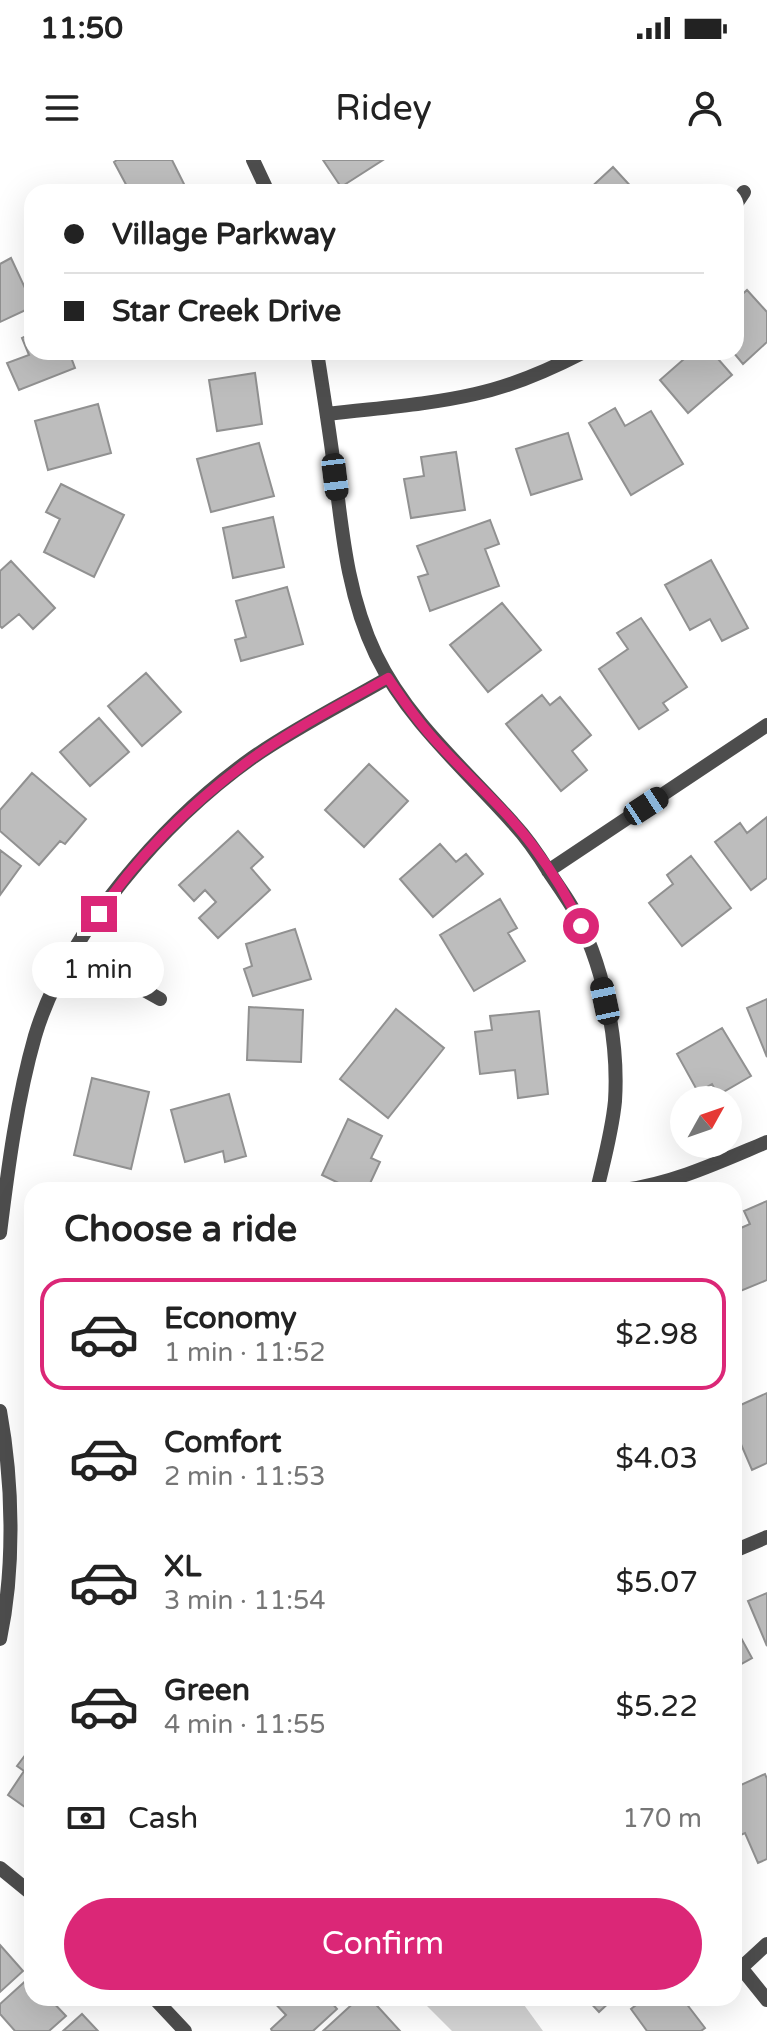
<!DOCTYPE html>
<meta charset="utf-8">
<style>
:root{--surface:#fff;--page:#f6f6f6;--text:#222;--muted:#767676;--line:#e0e0e0;--accent:#db2777}
body{margin:0;font-family:"Varela Round",sans-serif;background:var(--page);color:var(--text);height:100vh;display:flex;flex-direction:column;font-size:30px;white-space:nowrap}
*{box-sizing:border-box;margin:0}
p{font-size:26px;color:var(--muted)}
.icon{flex:none;width:44px;height:44px;fill:none;stroke:currentColor;stroke-width:2;stroke-linecap:round;stroke-linejoin:round}
.map{position:relative;flex:1;overflow:hidden}
.sheet{position:absolute;left:24px;top:1022px;width:718px;height:824px;display:flex;flex-direction:column;background:var(--surface);border-radius:24px;box-shadow:0 8px 32px #0002}
.sheet>*{flex:none}
.banner{position:absolute;left:24px;top:24px;width:720px;height:176px;border-radius:24px;box-shadow:0 8px 32px #0002;display:grid;align-content:center;height:176px;padding:0 40px;background:var(--surface)}
.needle{width:52px;rotate:50deg}
.buttons{position:absolute;left:670px;top:926px;display:grid;gap:16px}
.buttons a{display:grid;place-items:center;width:72px;height:72px;border-radius:50%;background:var(--surface);box-shadow:0 8px 32px #0002;font-size:40px}
.end{position:absolute;width:36px;height:36px;margin:-18px;border:10px solid #db2777;background:#fff;box-shadow:0 0 0 4px #fff}
.from{border-radius:50%}
.bubble{position:absolute;height:56px;border-radius:28px;background:var(--surface);box-shadow:0 8px 32px #0002;font-size:26px;font-weight:600;line-height:56px;text-align:center}
.car{position:absolute;width:24px;height:48px;margin:-24px -12px;border-radius:10px;box-shadow:0 0 6px 2px #0007;background:linear-gradient(#222 24%,#8ab4d8 0 40%,#222 0 76%,#8ab4d8 0 86%,#222 0)}
.banner b{display:flex;align-items:center;gap:28px;height:76px;font-size:30px}
.banner b+b{border-top:2px solid var(--line)}
.banner i{width:20px;height:20px;background:var(--text)}
ul{padding:0;list-style:none}
li{display:flex;align-items:center;gap:24px;height:112px;margin:0 16px 12px;padding:0 24px;border:4px solid transparent;border-radius:24px}
li div{flex:1}
li b{display:block;font-size:30px}
li em{font-style:normal;font-weight:600}
li.current{border-color:var(--accent)}
li>.icon{width:72px;height:72px;stroke-width:1.5}
h2{padding:0 40px;font-size:36px;line-height:96px}
.pay{display:flex;align-items:center;gap:20px;height:88px;padding:0 40px;font-size:30px}
.pay p{margin-inline-start:auto}
.primary-button{display:flex;gap:16px;margin-top:auto;padding:16px 40px}
.primary-button a{flex:1;height:92px;border-radius:48px;background:var(--accent);color:#fff;font-size:32px;font-weight:600;line-height:92px;text-align:center}
.status{display:flex;justify-content:space-between;align-items:center;height:56px;padding:0 40px;background:var(--surface);direction:ltr}
.status svg{height:22px;fill:currentColor}
header{display:flex;justify-content:space-between;align-items:center;height:104px;padding:0 40px;background:var(--surface);font-size:36px;font-weight:600}
.map>svg:first-child{display:block}
</style>
<div class="status"><b>11:50</b><svg viewBox="0 0 49 12"><path d="M0 12V9h3v3zM5 12V6h3v6zM10 12V3h3v9zM15 12V0h3v12zM26 1h20v11H26zM47 4h2v5h-2z"/></svg></div>
<header><svg class="icon" aria-label="menu" viewBox="0 0 24 24"><path d="M4 6h16M4 12h16M4 18h16"/></svg>Ridey<svg class="icon" aria-label="person" viewBox="0 0 24 24"><circle cx="12" cy="8" r="4"/><path d="M4 21q1-7 8-7t8 7"/></svg></header>
<div class="map">
<svg width="767" height="1871" viewBox="0 0 767 1871">
<rect width="100%" height="100%" fill="#fff"/>
<path fill="#d4d4d4" d="M419,1838h100l24,33h-91z"/>
<path fill="#bdbdbd" stroke="#919191" stroke-width="2" d="M117,0h55l13,26 -12,6h-43l-16,-30z
M323,0h60l-42,27z
M613,7l23,25h-50z
M11,98l21,45v4l-32,15v-58z
M747,130l20,22v30l-24,22 -10,-12h3v-52z
M32,173v19h37l6,16 -56,22 -12,-27 22,-8 -7,-17z
M692,192h20l20,23 -44,38 -28,-33z
M255,213l7,51 -45,7 -8,-51z
M98,244l13,49 -63,17 -13,-49z
M615,248l10,18 26,-15 32,53 -52,31 -42,-72z
M568,273l14,46 -51,16 -15,-46z
M259,283l15,53 -63,16 -14,-53z
M456,292l9,58 -54,8 -7,-39 20,-3 -3,-19z
M61,324l63,31 -30,62 -50,-25 16,-33 -14,-7z
M273,357l11,50 -51,11 -10,-50z
M490,360l9,24 -14,5 14,37 -69,25 -12,-34 10,-3 -11,-28z
M711,400l37,68 -26,13 -12,-22 -20,11 -25,-45z
M11,401l44,47 -22,21 -14,-15 -17,14 -2,-2v-55z
M287,427l16,57 -62,17 -6,-21 11,-3 -10,-36z
M502,443l39,47 -53,42 -38,-47z
M641,458l46,69 -24,16 5,7 -29,19 -40,-60 29,-20 -11,-16z
M146,513l35,39 -39,34 -34,-40z
M542,535l8,10 10,-8 31,38 -19,16 15,19 -26,21 -55,-67z
M99,558l30,34 -39,34 -30,-34z
M369,604l39,37 -44,46 -39,-37z
M32,613l54,46 -21,25 -5,-3 -21,24 -39,-34v-21z
M767,657v61l-16,12 -36,-48 25,-19 7,10z
M238,671l25,26 -12,11 19,22 -52,48 -19,-20 17,-16 -11,-12 -11,11 -15,-16z
M440,684l16,18 10,-8 17,20 -50,43 -33,-38z
M0,690l21,16 -21,29z
M691,696l40,52 -49,38 -33,-43 24,-19 -6,-9z
M500,739l17,29 -9,5 17,28 -51,30 -34,-56z
M295,769l16,50 -58,17 -9,-27 8,-3 -6,-22z
M767,839v58l-20,-49z
M249,847l54,3 -2,52 -54,-2z
M396,849l48,39 -56,70 -48,-39z
M539,851l9,83 -30,4 -3,-28 -35,4 -5,-42 17,-2 -2,-14z
M722,868l29,48 -33,19 -6,-11 -14,8 -21,-38z
M92,918l57,14 -18,77 -57,-14z
M229,934l17,62 -21,6 -2,-11 -38,11 -14,-52z
M348,959l34,17 -11,22 9,4 -13,28h-14l-31,-15z
M767,1041v79l-29,12 -4,-9v-52l16,-7 -6,-13z
M767,1233v70l-15,7 -18,-42v-20z
M767,1433v53l-19,-45z
M734,1465l18,33 -18,10z
M29,1590l3,2v60l-24,-17 16,-24 -7,-5z
M734,1610l7,15 24,-11 2,5v80l-9,4 -13,-30 -11,5z
M0,1785l23,26 -23,21z
M30,1817l2,2v19h17l17,18 -17,15h-34l-15,-17v-10z
M270,1838h58l9,11 -24,22h-41l-1,-2 15,-14z
M359,1838h11l30,33h-77z
M586,1838h28l-15,14z
M645,1838h37l23,30 -4,3h-54l-16,-22z
M82,1854l16,17h-35z"/>
<g fill="none" stroke-linecap="round" stroke-linejoin="round">
<path stroke="#4d4d4d" stroke-width="14" d="M253,0l15,32
M736,44l8,-12
M317,192c6,38 12,76 17,114 8,64 13,129 42,189 32,66 89,114 137,168 14,15 25,31 36,49 8,12 16,23 23,35 31,54 47,132 43,194 -3,31 -11,59 -18,89
M328,254c49,-6 99,-9 147,-20 38,-8 74,-24 109,-42
M548,711l219,-146
M74,791l86,48
M624,1030c51,-7 95,-28 143,-48
M0,1073c8,-65 17,-134 35,-197 31,-104 130,-216 217,-278 43,-30 91,-54 136,-80
M0,1251c13,71 15,157 0,228
M734,1391l33,-14
M0,1708l32,26
M734,1799l33,41
M742,1807l25,-23
M154,1838l31,33"/>
</g>
<g fill="none" stroke-linecap="round" stroke-linejoin="round">
<path stroke="#db2777" stroke-width="10" d="M99,754c40,-60 93,-111 151,-154 43,-31 92,-56 138,-82 14,21 28,41 45,60 32,36 71,69 100,108 18,24 36,53 48,80"/>
</g>
</svg>
<div class="buttons">
<a><svg class="needle" viewBox="-14 -14 28 28"><path d="M0-13l5 13h-10z" fill="#e53935"/><path d="M0 13l5-13h-10z" fill="#767676"/></svg></a>
</div>
<i class="end from" style="left:581px;top:766px"></i>
<i class="end" style="left:99px;top:754px"></i>
<div class="bubble" style="left:32px;top:782px;width:132px">1 min</div>
<i class="car" style="left:335px;top:317px;rotate:173deg"></i>
<i class="car" style="left:646px;top:646px;rotate:57deg"></i>
<i class="car" style="left:605px;top:841px;rotate:348deg"></i>
<div class="banner">
<b><i class="from"></i>Village Parkway</b>
<b><i></i>Star Creek Drive</b>
</div>
<section class="sheet">
<h2>Choose a ride</h2>
<ul>
<li class="current"><svg class="icon" aria-label="car" viewBox="0 0 24 24"><path d="M5 17H2v-5l4-1 3-4h7l3 4 3 1v5h-3M9 17h6M6 11h13"/><circle cx="7" cy="17" r="2"/><circle cx="17" cy="17" r="2"/></svg><div><b>Economy</b><p>1 min · 11:52</p></div><em>$2.98</em></li>
<li><svg class="icon" aria-label="car" viewBox="0 0 24 24"><path d="M5 17H2v-5l4-1 3-4h7l3 4 3 1v5h-3M9 17h6M6 11h13"/><circle cx="7" cy="17" r="2"/><circle cx="17" cy="17" r="2"/></svg><div><b>Comfort</b><p>2 min · 11:53</p></div><em>$4.03</em></li>
<li><svg class="icon" aria-label="car" viewBox="0 0 24 24"><path d="M5 17H2v-5l4-1 3-4h7l3 4 3 1v5h-3M9 17h6M6 11h13"/><circle cx="7" cy="17" r="2"/><circle cx="17" cy="17" r="2"/></svg><div><b>XL</b><p>3 min · 11:54</p></div><em>$5.07</em></li>
<li><svg class="icon" aria-label="car" viewBox="0 0 24 24"><path d="M5 17H2v-5l4-1 3-4h7l3 4 3 1v5h-3M9 17h6M6 11h13"/><circle cx="7" cy="17" r="2"/><circle cx="17" cy="17" r="2"/></svg><div><b>Green</b><p>4 min · 11:55</p></div><em>$5.22</em></li>
</ul>
<div class="pay"><svg class="icon" aria-label="cash" viewBox="0 0 24 24"><path d="M3 7h18v10H3z"/><circle cx="12" cy="12" r="2"/></svg>Cash<p>170 m</p></div>
<div class="primary-button"><a>Confirm</a></div>
</section>
</div>
